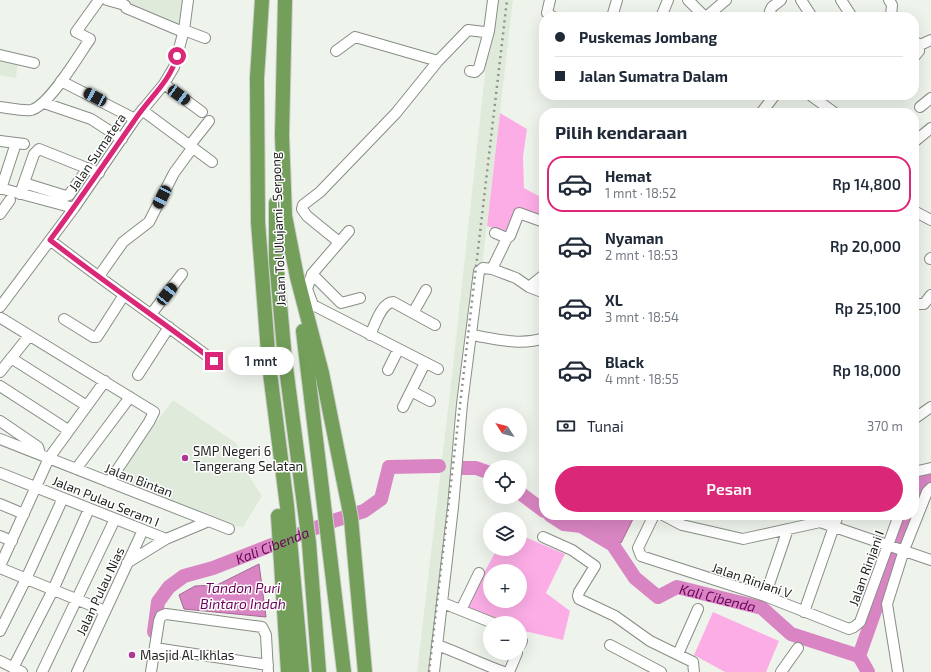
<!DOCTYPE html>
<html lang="id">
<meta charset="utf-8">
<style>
:root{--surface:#fff;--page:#f6f6f7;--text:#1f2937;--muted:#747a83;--line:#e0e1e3;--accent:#db2777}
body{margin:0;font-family:"Exo 2",sans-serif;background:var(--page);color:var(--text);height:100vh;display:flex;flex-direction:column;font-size:15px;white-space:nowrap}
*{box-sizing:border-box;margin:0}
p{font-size:13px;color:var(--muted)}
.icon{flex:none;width:22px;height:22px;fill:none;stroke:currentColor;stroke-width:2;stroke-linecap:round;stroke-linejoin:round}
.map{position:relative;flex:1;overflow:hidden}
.panel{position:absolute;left:539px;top:108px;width:380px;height:412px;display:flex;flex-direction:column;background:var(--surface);border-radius:16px;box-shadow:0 4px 16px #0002}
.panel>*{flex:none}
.banner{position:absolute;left:539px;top:12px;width:380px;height:88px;border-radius:16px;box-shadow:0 4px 16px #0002;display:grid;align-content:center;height:88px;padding:0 16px;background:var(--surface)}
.needle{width:26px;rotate:306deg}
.buttons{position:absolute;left:483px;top:408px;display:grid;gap:8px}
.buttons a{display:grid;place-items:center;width:44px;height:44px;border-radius:50%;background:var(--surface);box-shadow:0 4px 16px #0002;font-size:20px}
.end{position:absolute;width:18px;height:18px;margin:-9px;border:5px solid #db2777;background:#fff;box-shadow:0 0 0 2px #fff}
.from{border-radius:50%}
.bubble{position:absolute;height:28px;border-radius:14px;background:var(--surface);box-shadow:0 4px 16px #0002;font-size:13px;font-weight:600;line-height:28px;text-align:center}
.car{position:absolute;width:12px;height:24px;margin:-12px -6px;border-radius:5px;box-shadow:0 0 3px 1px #0007;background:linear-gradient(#222 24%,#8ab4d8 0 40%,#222 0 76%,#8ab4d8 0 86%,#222 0)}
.banner b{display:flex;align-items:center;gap:14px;height:38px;font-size:15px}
.banner b+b{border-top:1px solid var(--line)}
.banner i{width:10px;height:10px;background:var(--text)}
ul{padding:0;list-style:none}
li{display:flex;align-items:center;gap:12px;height:56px;margin:0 8px 6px;padding:0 8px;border:2px solid transparent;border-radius:16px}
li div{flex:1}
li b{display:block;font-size:15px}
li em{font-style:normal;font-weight:600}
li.current{border-color:var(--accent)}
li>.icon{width:36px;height:36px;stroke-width:1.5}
h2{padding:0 16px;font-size:18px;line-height:48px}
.pay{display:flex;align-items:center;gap:10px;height:44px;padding:0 16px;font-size:15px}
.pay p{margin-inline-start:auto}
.button{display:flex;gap:8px;margin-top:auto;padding:8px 16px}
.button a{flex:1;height:46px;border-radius:24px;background:var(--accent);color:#fff;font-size:16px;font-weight:600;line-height:46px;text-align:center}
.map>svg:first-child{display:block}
</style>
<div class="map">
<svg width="931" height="672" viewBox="0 0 931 672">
<rect width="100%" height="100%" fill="#eef4ec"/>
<path fill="#e0eadb" d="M131,0h52l-4,27 -50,-21z
M493,0h20l-78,672h-18l35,-297z
M0,57l18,4 -2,17 -16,-3z
M173,400l63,43 11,30 15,23 -19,31 -28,-4 -19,-12 -81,-34z"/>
<path fill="#fcade6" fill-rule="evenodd" d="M500,113l27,16 -4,28 1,31 20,11v13l-3,7 -23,-8 -10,23 -21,-8z
M520,535l45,19 -19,39 24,18 -7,29 -43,-10v-7h-17l-38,-15 32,-59h23zM490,571h30v30h-30z
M713,612l66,29 -13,31h-41l-31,-17z"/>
<path fill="#d985c3" stroke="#a26892" d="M570,515h65l-14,28z
M259,564l7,53 -82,-8 -5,-14 16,-9 22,-1z"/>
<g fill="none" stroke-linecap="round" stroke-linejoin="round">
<g stroke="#d985c3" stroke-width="14">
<path d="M461,468h15l14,5"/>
<path d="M520,493l24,18"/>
<path d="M914,501l6,-18 11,-2"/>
<path id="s1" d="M550,515l14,9 17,2 32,19 22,33 23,19 19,-10 85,21 29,26 68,22"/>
<path id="s2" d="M154,632l4,-30 11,-15 15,-11 29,-8 123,-48 28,-9 17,-12 8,-32 50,-1"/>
<path d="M868,672l-9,-16 50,-141"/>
</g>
<g stroke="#888d86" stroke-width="12">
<path id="minor" d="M107,0l18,5 1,3 57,24
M550,0l-3,13 6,4
M688,0l17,17
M801,0l11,17
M841,0l11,17
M889,0l3,5 -1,11
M612,17l5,-17
M661,17l7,-17
M706,17l20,-17
M772,17l-2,-6 2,-4 9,-7
M184,30l21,8
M914,41l6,4 11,-5
M914,45l5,6 -5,6
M336,51l19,-14 83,24
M0,55l34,8
M470,71l5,1 4,-4 10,-37 4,-31
M61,81l74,38
M164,84l38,28
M810,95l25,18
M44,103l47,16 31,20
M0,107c9,1 22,4 31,3 18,-4 48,-55 59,-71l-14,-7 23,-32
M920,107l11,-9
M142,110l70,52
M761,113l14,-18
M0,141l24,3
M914,142l17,-14
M190,145l19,-24
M24,183l42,13 3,-1 19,-27
M0,188l74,20
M1,189l15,-46
M20,194l14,-40 5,-5 60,24
M914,211l17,9
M0,214l10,-14
M349,231l-37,43 -5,15 6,16 125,64
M495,233l12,5
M50,240c54,42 110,80 164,121
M339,242l-32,-26 -5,-7 1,-4 17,-13 76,-79 42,-52 30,-31 16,2 5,-1
M930,259l1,-1
M492,269l15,-31 3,-2 9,-23 25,9
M312,274l29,29 19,-5
M99,276l24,-34 26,-20 25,-49 19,-26
M529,287l15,-12
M914,304h10l7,-9
M0,307l74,-99 61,-89 29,-35 10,-17 10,-37 4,-30
M152,313l30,-39
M413,313l13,-23
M1,318l153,94 -5,10 -40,60
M64,319l29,18h4l27,-42
M370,335c5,-10 11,-32 23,-33l42,23
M472,335c24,4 49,11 72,3
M11,358l76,48
M388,370l10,-20
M0,372l29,-36
M138,375l31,-48
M0,386l68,44
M411,391l19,10
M403,407l22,-44
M914,419l17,-12
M0,421l38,26 2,7
M0,439l229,90
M76,469l54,-72
M914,472l17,-4
M0,473l166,66
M0,504l24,10
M654,515l-16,33 3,8 124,40 84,33 5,-2 6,-5 39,-107
M663,515l19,10 61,14 77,-17 111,38
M0,536l12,5
M543,537l29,13 23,16 -16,26 -1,4 1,3 36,17 35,25 43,21 1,10
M127,563l39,-24 43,-18
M0,566l49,-108 56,-77
M0,568l105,43
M765,596l23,-67
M443,603l50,20
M461,610l18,-37
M804,612l34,-97
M0,631l26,-52 37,-81
M520,636l2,5 -2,4
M437,645c23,8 44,19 67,27
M610,645l51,27
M155,648l113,17
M678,654l20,-45
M0,661l22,11
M13,668l40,-78 36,-81
M42,672l73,-153
M77,672l66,-142
M151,672l8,-51 2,-5 5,-2 96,13 4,8 2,37
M434,672l19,-165 9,-103 17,-133 4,-3 9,1 24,9 13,9 13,5
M509,672l8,-19
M781,672l17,-24
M898,672l-11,-68 17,-54 23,-58 4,-4"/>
</g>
<g stroke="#cecfce" stroke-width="16">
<path id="highway" d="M262,0l-5,78 1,144 11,143 18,141 15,166
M285,0l-3,135 3,81 12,61 25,96 29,145 14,154
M276,203v57l9,100 24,183 10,129
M303,331l41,341
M278,516l10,156"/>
</g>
<use href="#minor" stroke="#fff" stroke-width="10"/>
<use href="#highway" stroke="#739f5a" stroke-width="14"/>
<path stroke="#8e928c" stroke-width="2.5" stroke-dasharray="2 4" stroke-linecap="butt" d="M429,672l78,-672"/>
</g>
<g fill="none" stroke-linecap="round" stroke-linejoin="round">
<path stroke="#db2777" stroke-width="5" d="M177,56c-7,26 -28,42 -43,65 -28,40 -55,80 -84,119 54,42 110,80 164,121"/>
</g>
<g fill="#ad3a95" stroke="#fff" stroke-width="1.5">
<circle cx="185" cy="458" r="4"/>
<circle cx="132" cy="655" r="4"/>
</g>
<g text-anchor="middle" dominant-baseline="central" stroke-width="3" stroke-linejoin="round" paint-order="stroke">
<g font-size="13" fill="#222421" stroke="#fff">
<text transform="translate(97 152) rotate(-56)">Jalan Sumatera</text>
<text transform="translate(278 229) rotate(-92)">Jalan Tol Ulujami–Serpong</text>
<text transform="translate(139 480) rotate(21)">Jalan Bintan</text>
<text transform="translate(106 501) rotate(22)">Jalan Pulau Seram I</text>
<text transform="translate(866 568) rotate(-70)">Jalan Rinjani I</text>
<text transform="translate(752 580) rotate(19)">Jalan Rinjani V</text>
<text transform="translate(100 591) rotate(-65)">Jalan Pulau Nias</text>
</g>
<g font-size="13" fill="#222421" stroke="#fff" text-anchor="start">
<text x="193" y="451">SMP Negeri 6<tspan x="193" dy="15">Tangerang Selatan</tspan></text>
<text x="140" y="655">Masjid Al-Ikhlas</text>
</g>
<g font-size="14" font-style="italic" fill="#6c005a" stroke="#fff">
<text stroke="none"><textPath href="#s2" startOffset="161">Kali Cibenda</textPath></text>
<text x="243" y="587">Tandon Puri<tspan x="243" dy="16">Bintaro Indah</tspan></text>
<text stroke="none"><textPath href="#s1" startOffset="204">Kali Cibenda</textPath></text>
</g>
</g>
</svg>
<div class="buttons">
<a><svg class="needle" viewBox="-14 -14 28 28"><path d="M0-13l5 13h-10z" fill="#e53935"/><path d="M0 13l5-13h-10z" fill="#747a83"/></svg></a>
<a><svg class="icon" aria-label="locate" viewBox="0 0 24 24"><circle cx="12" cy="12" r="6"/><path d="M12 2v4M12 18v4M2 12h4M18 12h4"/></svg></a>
<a><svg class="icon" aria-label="layers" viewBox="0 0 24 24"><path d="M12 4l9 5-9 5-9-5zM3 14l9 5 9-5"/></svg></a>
<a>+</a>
<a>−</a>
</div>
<i class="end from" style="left:177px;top:56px"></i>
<i class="end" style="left:214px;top:361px"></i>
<div class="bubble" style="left:228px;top:347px;width:66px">1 mnt</div>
<i class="car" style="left:179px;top:95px;rotate:126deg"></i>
<i class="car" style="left:95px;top:97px;rotate:298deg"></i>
<i class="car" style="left:162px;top:197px;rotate:207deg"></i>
<i class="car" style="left:167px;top:294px;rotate:38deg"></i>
<div class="banner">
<b><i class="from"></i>Puskemas Jombang</b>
<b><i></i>Jalan Sumatra Dalam</b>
</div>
<section class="panel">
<h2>Pilih kendaraan</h2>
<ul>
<li class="current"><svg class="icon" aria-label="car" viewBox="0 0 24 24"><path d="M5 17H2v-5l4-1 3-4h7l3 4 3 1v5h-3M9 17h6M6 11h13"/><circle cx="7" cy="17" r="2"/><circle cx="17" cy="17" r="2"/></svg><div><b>Hemat</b><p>1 mnt · 18:52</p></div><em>Rp 14,800</em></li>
<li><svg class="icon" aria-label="car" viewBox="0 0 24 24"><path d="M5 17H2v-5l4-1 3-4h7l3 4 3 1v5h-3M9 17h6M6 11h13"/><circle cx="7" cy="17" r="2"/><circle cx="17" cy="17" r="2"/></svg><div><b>Nyaman</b><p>2 mnt · 18:53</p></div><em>Rp 20,000</em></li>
<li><svg class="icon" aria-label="car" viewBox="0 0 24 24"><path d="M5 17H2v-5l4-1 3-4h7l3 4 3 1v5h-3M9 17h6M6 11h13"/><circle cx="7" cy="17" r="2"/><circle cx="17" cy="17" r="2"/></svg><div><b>XL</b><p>3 mnt · 18:54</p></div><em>Rp 25,100</em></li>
<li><svg class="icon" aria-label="car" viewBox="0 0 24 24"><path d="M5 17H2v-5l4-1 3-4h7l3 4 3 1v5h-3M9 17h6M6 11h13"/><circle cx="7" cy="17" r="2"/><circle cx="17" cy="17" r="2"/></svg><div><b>Black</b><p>4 mnt · 18:55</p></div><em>Rp 18,000</em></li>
</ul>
<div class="pay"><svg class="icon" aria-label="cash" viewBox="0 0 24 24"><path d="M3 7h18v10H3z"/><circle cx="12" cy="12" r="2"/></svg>Tunai<p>370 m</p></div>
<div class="button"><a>Pesan</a></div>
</section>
</div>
